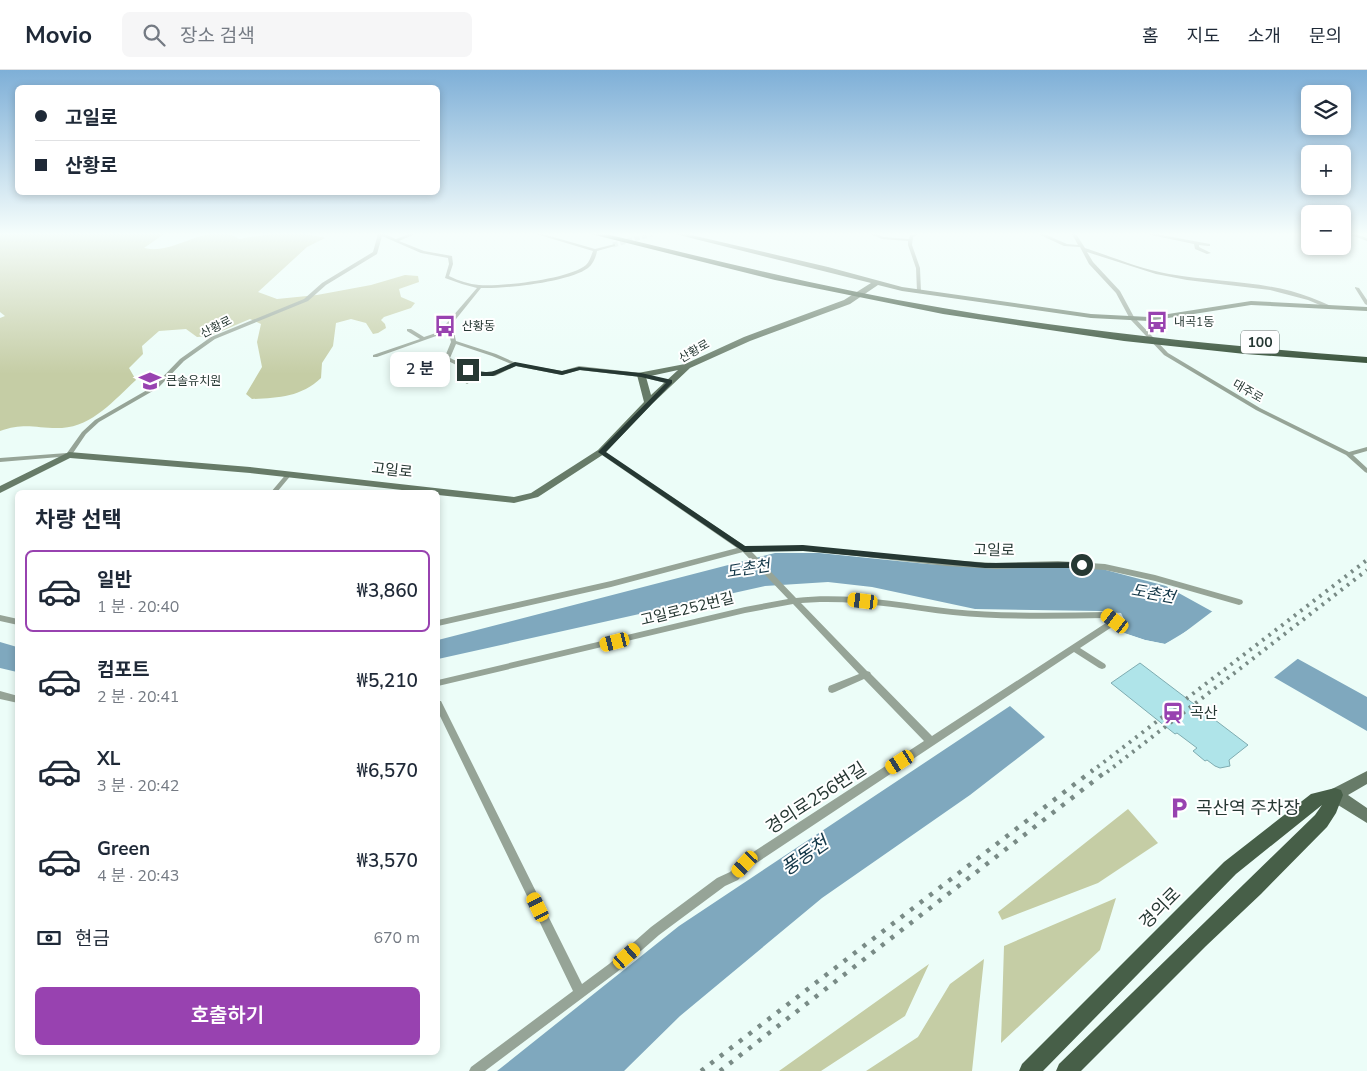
<!DOCTYPE html>
<html lang="ko">
<meta charset="utf-8">
<style>
:root{--surface:#fff;--page:#f6f6f7;--text:#1f2937;--muted:#747a83;--line:#e0e1e3;--accent:#9842b0}
body{margin:0;font-family:"Nunito Sans","Noto Sans KR",sans-serif;background:var(--page);color:var(--text);height:100vh;display:flex;flex-direction:column;font-size:19px;white-space:nowrap}
*{box-sizing:border-box;margin:0}
p{font-size:16px;color:var(--muted)}
.icon{flex:none;width:28px;height:28px;fill:none;stroke:currentColor;stroke-width:2;stroke-linecap:round;stroke-linejoin:round}
.map{position:relative;flex:1;overflow:hidden}
.panel{position:absolute;left:15px;top:420px;width:425px;height:565px;display:flex;flex-direction:column;background:var(--surface);border-radius:8px;box-shadow:0 2px 8px #0003}
.panel>*{flex:none}
.banner{position:absolute;left:15px;top:15px;width:425px;height:110px;border-radius:8px;box-shadow:0 2px 8px #0003;display:grid;align-content:center;height:110px;padding:0 20px;background:var(--surface)}
.buttons{position:absolute;left:1301px;top:15px;display:grid;gap:10px}
.buttons a{display:grid;place-items:center;width:50px;height:50px;border-radius:8px;background:var(--surface);box-shadow:0 2px 8px #0003;font-size:25px}
.end{position:absolute;width:22px;height:22px;margin:-11px;border:6px solid #263833;background:#fff;box-shadow:0 0 0 2px #fff}
.from{border-radius:50%}
.bubble{position:absolute;height:35px;border-radius:8px;background:var(--surface);box-shadow:0 2px 8px #0003;font-size:16px;font-weight:600;line-height:35px;text-align:center}
.car{position:absolute;width:15px;height:30px;margin:-15px -8px;border-radius:6px;box-shadow:0 0 4px 1px #0007;background:linear-gradient(#f5c518 24%,#345 0 40%,#f5c518 0 76%,#345 0 86%,#f5c518 0)}
.banner b{display:flex;align-items:center;gap:18px;height:48px;font-size:19px}
.banner b+b{border-top:1px solid var(--line)}
.banner i{width:12px;height:12px;background:var(--text)}
ul{padding:0;list-style:none}
li{display:flex;align-items:center;gap:15px;height:82px;margin:0 10px 8px;padding:0 10px;border:2px solid transparent;border-radius:8px}
li div{flex:1}
li b{display:block;font-size:19px}
li em{font-style:normal;font-weight:600}
li.selected{border-color:var(--accent)}
li>.icon{width:45px;height:45px;stroke-width:1.5}
h2{padding:0 20px;font-size:22px;line-height:60px}
.pay{display:flex;align-items:center;gap:12px;height:55px;padding:0 20px;font-size:19px}
.pay p{margin-inline-start:auto}
.cta{display:flex;gap:10px;margin-top:auto;padding:10px 20px}
.cta a{flex:1;height:58px;border-radius:8px;background:var(--accent);color:#fff;font-size:20px;font-weight:600;line-height:58px;text-align:center}
header{display:flex;align-items:center;gap:30px;box-sizing:border-box;height:70px;padding:0 25px;background:var(--surface);border-bottom:1px solid var(--line)}
header strong{font-size:24px}
nav{display:flex;gap:28px;margin-inline-start:auto;font-size:18px}
.search{width:350px;height:45px;background:var(--page);display:flex;align-items:center;gap:12px;box-sizing:border-box;padding:0 18px;border-radius:8px;color:var(--muted);font-size:19px}
.map>svg:first-child{display:block}
</style>
<header>
<strong>Movio</strong>
<div class="search"><svg class="icon" aria-label="search" viewBox="0 0 24 24"><circle cx="10" cy="10" r="6"/><path d="M15 15l6 6"/></svg>장소 검색</div>
<nav><a>홈</a><a>지도</a><a>소개</a><a>문의</a></nav>
</header>
<div class="map">
<svg width="1367" height="1001" viewBox="0 0 1367 1001">
<rect width="100%" height="100%" fill="#ecfdf8"/>
<path fill="#c5cda5" d="M0,164h164l-20,14c30,8 67,-29 95,-9 28,-5 58,-9 86,-1l-18,9 -49,45 19,7 40,-4 54,-10 34,-10 13,1 1,6 -20,7 2,8 14,6 -4,5 -27,9 -3,3 4,4 1,4 -8,5 -5,1 -7,-11 -15,-4 -15,4 -3,23 -11,17 -1,15c-20,19 -43,20 -69,21l-6,-5 16,-27 -5,-25 4,-18 -11,-5 -40,17 -13,1 -11,-8 -27,2 -17,15 1,8 -14,14 7,12c-22,20 -43,46 -74,48 -25,1 -36,-6 -62,3v-113l5,-2 -5,-4z
M1128,739l30,34 -60,40 -96,37 -4,-8z
M1116,828l-16,52 -99,93 3,-97z
M984,889l-12,112h-106l52,-34 32,-53z
M929,894l-24,52 -84,55h-42z"/>
<path fill="#7fa8be" d="M775,483h44l108,11 71,4 73,-1 31,2 64,17 201,111v34l-177,-102 -25,15 -20,-4 -27,-9 9,-6 -6,-12 -21,-2 -125,-2 -103,-22 -44,-5 -63,4 -327,73v-19z
M0,572l17,5v25l-17,-4z
M1010,636l35,31 -75,58 -148,103 -142,118 -56,55h-127l182,-145z"/>
<path fill="#ecfdf8" d="M1214,540l86,47 -28,22 -82,-47 -25,15 -21,-4 -28,-11 2,-1 27,9 20,4 12,-6z"/>
<path fill="#afe4e9" stroke="#7facb1" d="M1140,593l108,82 -19,15 1,6 -10,2 -5,-2 -8,-6 -2,1 -12,-10 4,-3 -20,-15 -2,1 -64,-51z"/>
<g fill="none" stroke-linecap="round" stroke-linejoin="round">
<path stroke="#c4d6d1" stroke-width="5" stroke-dasharray="5 2.5" stroke-linecap="butt" d="M613,175l39,-11"/>
<path fill="#96a497" fill-rule="evenodd" d="M378,164h6l12,5 13,-5h6l-16,7 25,10 28,5 1,8 -4,12c10,5 20,8 30,9 22,2 91,-6 107,-20 4,-4 5,-9 7,-14l-57,-17h7l52,15 20,-5v2l-18,5c-1,6 -4,13 -9,17 -19,14 -83,21 -107,20l-29,36 4,17 40,13 20,9 46,8 17,-5 62,7 31,8 1,1 -3,2 -29,-7 -62,-7 -17,5 -46,-9 -21,10h-15l-13,8 -3,-2 1,-1 10,-7 -31,-15 7,-17 -2,-8 -10,1 -62,22h-4v-2l47,-16 -13,-8v-2h4l13,8 12,-4 12,-2 -2,-7 31,-36 -15,-4 -17,-6 4,-14 -1,-6 -27,-5 -39,-17 -5,18 -51,31 -18,16 -93,38 -31,22 -26,27 -59,34 -13,12 -15,22 -71,6v-4l67,-5 15,-21 13,-12 59,-34 26,-27 31,-22 93,-38 18,-16 51,-31zM456,274l36,12 19,8 -19,9 -12,-1 -30,-14z
M870,164h6l7,3 26,2 1,-4 8,-1 -5,3 -1,8 8,23 1,24 -4,-1 -1,-23 -8,-23v-4l-26,-2z
M1038,164h6l23,10 11,1 -6,-11h4l9,14c28,9 55,21 84,26 41,7 82,7 122,17 14,4 27,9 40,15v2h-4l-19,-8 -38,-10 -83,-10 -31,-6 -69,-22 6,10 27,29 14,26 34,36 92,55 89,44 18,-5v4l-14,4 14,13v5l-2,-1 -19,-17 -90,-45 -92,-55 -34,-36 -14,-26 -27,-29 -9,-17 -16,-1z
M1146,164h10l54,10v2h-2l-9,-1v2l12,6 -4,1 -12,-5 -1,-5z
M1350,164h6l11,4v3l-13,-5 -12,2v-2z
M1355,217l4,1 8,12v5l-2,-1 -10,-16z
M601,380l144,96h58l143,14 50,3 62,-2 47,3 50,11 84,24 3,1 1,2 -1,2 -3,1 -84,-24 -50,-11 -47,-3 -62,2 -50,-3 -143,-16 -52,1 45,47c53,-6 103,5 155,11 52,5 104,4 156,3l11,7 1,2 -1,2 -38,25 25,16 1,2 -1,2 -3,1 -3,-1 -25,-16 -325,216 -11,12 -13,6 -66,49 -42,37 -132,99h-16l2,-4 102,-76 -135,-279v-11h3l141,283 27,-20 42,-37 66,-49 13,-6 11,-12 183,-119 -60,-62 -29,13 -3,1 -3,-1 -1,-3 1,-3 30,-12 -66,-70 -48,9 -307,73v-6l307,-73 43,-8 -45,-47 -132,35 -173,39v-6l173,-39 126,-33 -138,-95v-2zM820,532c45,-1 89,8 133,13 51,5 102,4 152,3l4,3 -177,115 -61,-62 -1,-2 -3,-1 -66,-68z
M289,402l3,2 -15,18h-6l16,-19z
M0,545l18,4v6l-18,-4z
M0,621l18,5v7l-18,-4z"/>
<path fill="#677b68" fill-rule="evenodd" d="M675,164h12l141,33 74,20 189,27 58,3 102,-16 116,6v4l-116,-6 -102,16 -58,-3 -189,-27 -24,-6 -28,19 -100,37 -60,27 -38,36 -48,50 -66,43 -24,6 -76,-8v-3h-18l-170,-19 -180,-15 -70,35v-7l69,-34 181,15 264,30 17,-4 67,-43 46,-48 -7,-27 1,-2 47,-9 59,-27 100,-37 27,-17zM678,300l-27,25 -5,-18z
M1367,701v13l-19,11 19,13v15l-37,-23 -2,-5 2,-5z"/>
<path fill="#475f48" fill-rule="evenodd" d="M1335,718l6,2 2,5 -7,18 -9,14 -66,67 -55,52 -125,125h-25l3,-7 256,-249 7,-10 -86,69 -193,197h-24l3,-7 202,-202 87,-68z"/>
<path fill="#2b462d" fill-rule="evenodd" d="M591,164h15c112,27 224,55 337,74 141,24 282,38 424,49v6l-122,-9 -121,-13 -181,-27 -168,-34z"/>
<path stroke="#798b86" stroke-width="4" stroke-dasharray="2.5 5.5" stroke-linecap="butt" d="M1091,702l276,-212
M1107,702l260,-202"/>
<path stroke="#798b86" stroke-width="4.5" stroke-dasharray="4 8" stroke-linecap="butt" d="M701,1001l392,-301
M720,1001l388,-301"/>
</g>
<linearGradient id="sky" x2="0" y2="1"><stop stop-color="#7eafd7"/><stop offset="0.54" stop-color="#f6fefc"/><stop offset="1" stop-color="#f6fefc" stop-opacity="0"/></linearGradient>
<rect width="1367" height="304" fill="url(#sky)"/>
<path fill="#263833" d="M515,292l47,9 17,-4 62,6 31,7v3l-66,69 139,94 58,-1 182,18 97,-1 4,3 -4,3h-97l-182,-17 -59,1 -146,-100 68,-69 -25,-6 -61,-7 -18,5 -46,-9 -23,10h-14l-14,-6 3,-2c25,8 24,3 47,-6z"/>
<defs>
<g id="bus-bare" transform="scale(1.725)"><path d="M-5-6H5V4H4V6H2V4H-2V6H-4V4H-5ZM-3.5-4V0h7V-4ZM-3.5 1.2v1.5H-2V1.2ZM2 1.2v1.5H3.5V1.2Z" fill="#9842b0" stroke="#fff" stroke-width="2.5" paint-order="stroke"/></g>
<g id="school-bare" transform="scale(1.725)"><path d="M0-5L7-2L0 1L-7-2ZM-4 1L0 2.5L4 1V4Q0 6-4 4Z" fill="#9842b0" stroke="#fff" stroke-width="2.5" paint-order="stroke"/></g>
<g id="station-bare" transform="scale(1.725)"><path d="M-3-6H3Q5-6 5-4V2Q5 4 3 4L4.5 6H3L1.5 4h-3L-3 6H-4.5L-3 4Q-5 4-5 2V-4Q-5-6-3-6ZM-3.5-4v3h7v-3ZM-3.5 1v1.5H-2V1ZM2 1v1.5H3.5V1Z" fill="#9842b0" stroke="#fff" stroke-width="2.5" paint-order="stroke"/></g>
<g id="parking-bare" transform="scale(1.725)"><path d="M-3.5-5.5H1a3.5 3.5 0 0 1 0 7H-1V5.5H-3.5ZM-1-3.4V-.6H.8a1.4 1.4 0 0 0 0-2.8Z" fill="#9842b0" stroke="#fff" stroke-width="2.5" paint-order="stroke"/></g>
</defs>
<g fill-rule="evenodd">
<use href="#bus-bare" x="1157" y="252"/>
<use href="#bus-bare" x="445" y="256"/>
<use href="#school-bare" x="150" y="311"/>
<use href="#station-bare" x="1173" y="643"/>
<use href="#parking-bare" x="1179" y="738"/>
</g>
<g text-anchor="middle" dominant-baseline="central" stroke-width="4" stroke-linejoin="round" paint-order="stroke">
<g font-size="12" fill="#263833" stroke="#fff" text-anchor="start">
<text x="1174" y="252">내곡1동</text>
<text x="462" y="256">산황동</text>
<text x="166" y="311">큰솔유치원</text>
</g>
<g font-size="12" fill="#263833" stroke="#fff">
<text transform="translate(216 257) rotate(-27)">산황로</text>
<text transform="translate(694 281) rotate(-30)">산황로</text>
<text transform="translate(1248 321) rotate(30)">대주로</text>
</g>
<rect fill="#fff" stroke="#677470" stroke-width="1" x="1241" y="260.5" width="38" height="23" rx="4"/>
<g font-size="14" font-weight="bold" fill="#263833">
<text x="1260" y="272">100</text>
</g>
<g font-size="15" fill="#263833" stroke="#fff">
<text transform="translate(392 400) rotate(6)">고일로</text>
<text transform="translate(994 480) rotate(1)">고일로</text>
<text transform="translate(687 539) rotate(-14)">고일로252번길</text>
</g>
<g font-size="15" fill="#263833" stroke="#fff" text-anchor="start">
<text x="1190" y="643">곡산</text>
</g>
<g font-size="16" font-style="italic" fill="#133748" stroke="#fff">
<text transform="translate(748 499) rotate(-9)">도촌천</text>
<text transform="translate(1153 524) rotate(10)">도촌천</text>
</g>
<g font-size="18" fill="#263833" stroke="#fff">
<text transform="translate(816 728) rotate(-33)">경의로256번길</text>
<text transform="translate(1160 838) rotate(-45)">경의로</text>
</g>
<g font-size="18" fill="#263833" stroke="#fff" text-anchor="start">
<text x="1196" y="738">곡산역 주차장</text>
</g>
<g font-size="19" font-style="italic" fill="#133748" stroke="#fff">
<text transform="translate(805 786) rotate(-35)">풍동천</text>
</g>
</g>
</svg>
<div class="buttons">
<a><svg class="icon" aria-label="layers" viewBox="0 0 24 24"><path d="M12 4l9 5-9 5-9-5zM3 14l9 5 9-5"/></svg></a>
<a>+</a>
<a>−</a>
</div>
<i class="end from" style="left:1082px;top:495px"></i>
<i class="end" style="left:468px;top:300px"></i>
<div class="bubble" style="left:390px;top:282px;width:60px">2 분</div>
<i class="car" style="left:863px;top:531px;rotate:277deg"></i>
<i class="car" style="left:1115px;top:551px;rotate:307deg"></i>
<i class="car" style="left:615px;top:572px;rotate:256deg"></i>
<i class="car" style="left:900px;top:692px;rotate:237deg"></i>
<i class="car" style="left:745px;top:794px;rotate:223deg"></i>
<i class="car" style="left:538px;top:837px;rotate:334deg"></i>
<i class="car" style="left:627px;top:886px;rotate:49deg"></i>
<div class="banner">
<b><i class="from"></i>고일로</b>
<b><i></i>산황로</b>
</div>
<section class="panel">
<h2>차량 선택</h2>
<ul>
<li class="selected"><svg class="icon" aria-label="car" viewBox="0 0 24 24"><path d="M5 17H2v-5l4-1 3-4h7l3 4 3 1v5h-3M9 17h6M6 11h13"/><circle cx="7" cy="17" r="2"/><circle cx="17" cy="17" r="2"/></svg><div><b>일반</b><p>1 분 · 20:40</p></div><em>₩3,860</em></li>
<li><svg class="icon" aria-label="car" viewBox="0 0 24 24"><path d="M5 17H2v-5l4-1 3-4h7l3 4 3 1v5h-3M9 17h6M6 11h13"/><circle cx="7" cy="17" r="2"/><circle cx="17" cy="17" r="2"/></svg><div><b>컴포트</b><p>2 분 · 20:41</p></div><em>₩5,210</em></li>
<li><svg class="icon" aria-label="car" viewBox="0 0 24 24"><path d="M5 17H2v-5l4-1 3-4h7l3 4 3 1v5h-3M9 17h6M6 11h13"/><circle cx="7" cy="17" r="2"/><circle cx="17" cy="17" r="2"/></svg><div><b>XL</b><p>3 분 · 20:42</p></div><em>₩6,570</em></li>
<li><svg class="icon" aria-label="car" viewBox="0 0 24 24"><path d="M5 17H2v-5l4-1 3-4h7l3 4 3 1v5h-3M9 17h6M6 11h13"/><circle cx="7" cy="17" r="2"/><circle cx="17" cy="17" r="2"/></svg><div><b>Green</b><p>4 분 · 20:43</p></div><em>₩3,570</em></li>
</ul>
<div class="pay"><svg class="icon" aria-label="cash" viewBox="0 0 24 24"><path d="M3 7h18v10H3z"/><circle cx="12" cy="12" r="2"/></svg>현금<p>670 m</p></div>
<div class="cta"><a>호출하기</a></div>
</section>
</div>
